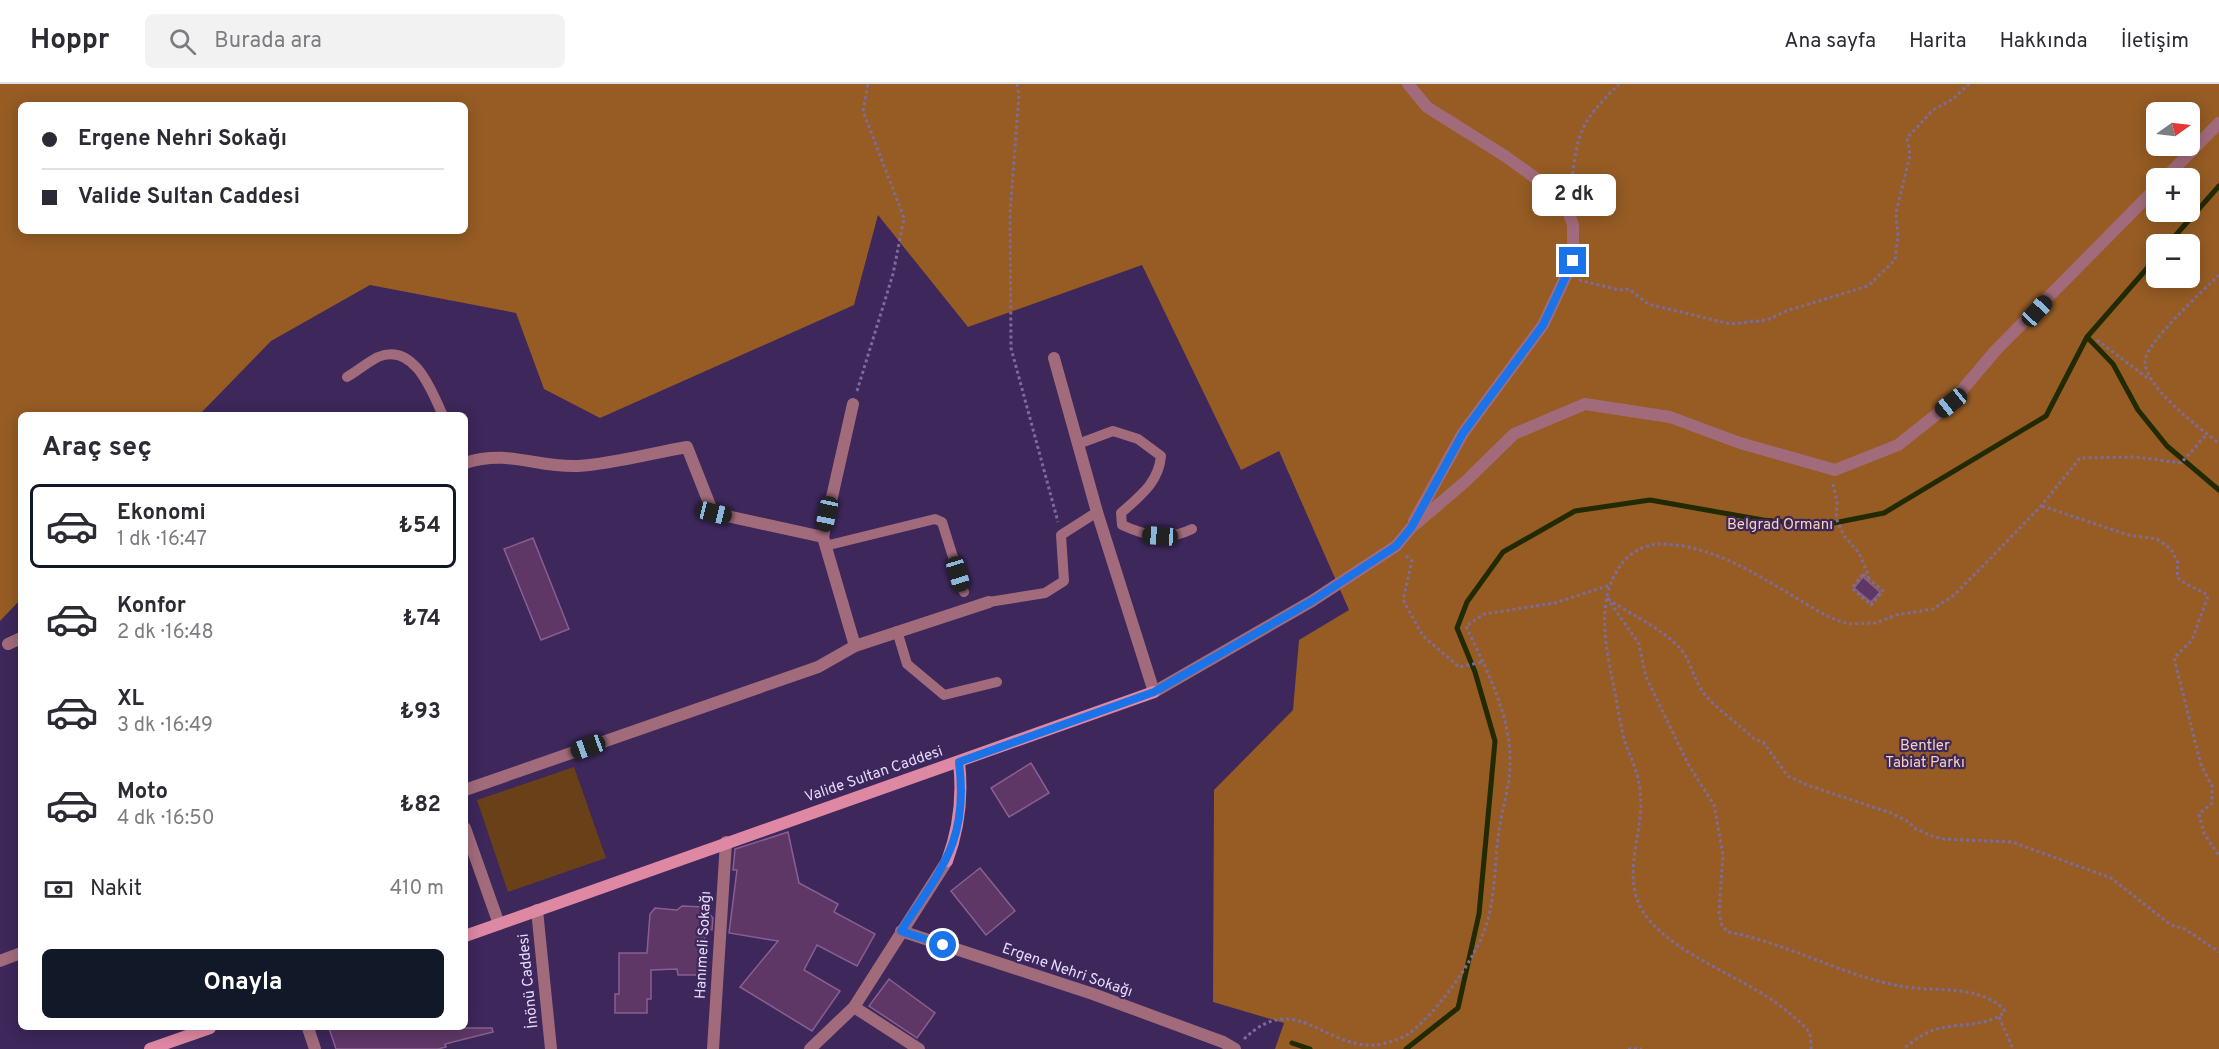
<!DOCTYPE html>
<html lang="tr">
<meta charset="utf-8">
<style>
:root{--surface:#fff;--page:#f2f2f3;--text:#2b2b33;--muted:#7c7c81;--line:#e1e1e2;--accent:#111827}
body{margin:0;font-family:Overpass,sans-serif;background:var(--page);color:var(--text);height:100vh;display:flex;flex-direction:column;font-size:22px;white-space:nowrap}
*{box-sizing:border-box;margin:0}
p{font-size:20px;color:var(--muted)}
.icon{flex:none;width:33px;height:33px;fill:none;stroke:currentColor;stroke-width:2;stroke-linecap:round;stroke-linejoin:round}
.map{position:relative;flex:1;overflow:hidden}
.sheet{position:absolute;left:18px;top:328px;width:450px;height:618px;display:flex;flex-direction:column;background:var(--surface);border-radius:9px;box-shadow:0 3px 15px #0003}
.sheet>*{flex:none}
.guide{position:absolute;left:18px;top:18px;width:450px;height:132px;border-radius:9px;box-shadow:0 3px 15px #0003;display:grid;align-content:center;height:132px;padding:0 24px;background:var(--surface)}
.needle{width:39px;rotate:76deg}
.tools{position:absolute;left:2146px;top:18px;display:grid;gap:12px}
.tools a{display:grid;place-items:center;width:54px;height:54px;border-radius:9px;background:var(--surface);box-shadow:0 3px 15px #0003;font-size:30px}
.end{position:absolute;width:27px;height:27px;margin:-14px;border:8px solid #1a73e8;background:#fff;box-shadow:0 0 0 3px #fff}
.from{border-radius:50%}
.bubble{position:absolute;height:42px;border-radius:9px;background:var(--surface);box-shadow:0 3px 15px #0003;font-size:20px;font-weight:700;line-height:42px;text-align:center}
.car{position:absolute;width:18px;height:36px;margin:-18px -9px;border-radius:8px;box-shadow:0 0 4px 2px #0007;background:linear-gradient(#222 24%,#8ab4d8 0 40%,#222 0 76%,#8ab4d8 0 86%,#222 0)}
.guide b{display:flex;align-items:center;gap:21px;height:57px;font-size:22px}
.guide b+b{border-top:2px solid var(--line)}
.guide i{width:15px;height:15px;background:var(--text)}
ul{padding:0;list-style:none}
li{display:flex;align-items:center;gap:18px;height:84px;margin:0 12px 9px;padding:0 12px;border:3px solid transparent;border-radius:9px}
li div{flex:1}
li b{display:block;font-size:22px}
li em{font-style:normal;font-weight:700}
li.on{border-color:var(--accent)}
li>.icon{width:54px;height:54px;stroke-width:1.5}
h2{padding:0 24px;font-size:27px;line-height:72px}
.pay{display:flex;align-items:center;gap:15px;height:66px;padding:0 24px;font-size:22px}
.pay p{margin-inline-start:auto}
.primary-button{display:flex;gap:12px;margin-top:auto;padding:12px 24px}
.primary-button a{flex:1;height:69px;border-radius:9px;background:var(--accent);color:#fff;font-size:24px;font-weight:700;line-height:69px;text-align:center}
header{display:flex;align-items:center;gap:36px;box-sizing:border-box;height:84px;padding:0 30px;background:var(--surface);border-bottom:2px solid var(--line)}
header strong{font-size:28px}
nav{display:flex;gap:33px;margin-inline-start:auto;font-size:21px}
.search{width:420px;height:54px;background:var(--page);display:flex;align-items:center;gap:15px;box-sizing:border-box;padding:0 21px;border-radius:9px;color:var(--muted);font-size:22px}
.map>svg:first-child{display:block}
</style>
<header>
<strong>Hoppr</strong>
<div class="search"><svg class="icon" aria-label="search" viewBox="0 0 24 24"><circle cx="10" cy="10" r="6"/><path d="M15 15l6 6"/></svg>Burada ara</div>
<nav><a>Ana sayfa</a><a>Harita</a><a>Hakkında</a><a>İletişim</a></nav>
</header>
<div class="map">
<svg width="2219" height="965" viewBox="0 0 2219 965">
<rect width="100%" height="100%" fill="#3d275b"/>
<path fill="#6a4019" d="M574,683l32,91 -98,34 -31,-92z"/>
<path fill="#965c24" fill-rule="evenodd" d="M0,0h2219v965h-944l9,-26 -71,-21 1,-212 79,-80 6,-70 50,-30 -70,-159 -38,19 -99,-205 -174,62 -90,-112 -24,90 -254,113 -56,-29 -28,-76 -146,-28 -99,56 -72,74 -178,1v183l-21,22zM21,21h444v126h-444zM2157,28h33v34h-33zM2157,94h33v34h-33zM2157,160h33v34h-33z"/>
<g fill="none" stroke-linecap="round" stroke-linejoin="round">
<path stroke="#222a01" stroke-width="5" d="M2168,160l51,-58
M2087,253l26,27 25,46 29,36 52,44
M1292,959l18,6
M1406,965l52,-41 21,-94 16,-173 -20,-69 -18,-44 10,-26 36,-50 72,-41 75,-11 113,20 61,5 60,-12 162,-97 41,-79 70,-80"/>
</g>
<path fill="#5f3767" stroke="#895f92" stroke-width="1.5" d="M533,454l36,91 -28,11 -37,-91z
M1863,493l17,15 -9,10 -17,-14z
M1031,679l18,30 -40,24 -18,-29z
M788,748l11,51 39,21 -4,8 41,22 -18,32 -40,-21 -13,25 36,21 -28,40 -72,-44 38,-46 -49,-8 8,-63h-4l2,-21z
M980,784l35,43 -29,24 -35,-44z
M682,822l22,1 9,11 -1,12 -6,-1 -5,46h-23l-1,-6 -26,1v29h-4v14h-32v-19h4v-41h28l3,-39 5,-6 22,2z
M889,895l46,34 -18,25 -48,-32z
M329,944h163l1,4 -48,12 1,3 -8,2h-102z"/>
<g fill="none" stroke-linecap="round" stroke-linejoin="round">
<path stroke="#7e6c98" stroke-width="3" stroke-dasharray="3 3" stroke-linecap="butt" d="M1017,0l2,11 -9,119 1,134 47,174
M1571,102c7,-55 8,-62 48,-102
M2219,191c-15,15 -75,69 -74,87 1,26 54,66 74,81
M1579,196l40,10 10,-1 19,15 82,20 37,-4 19,-9 82,-25 27,-26 3,-24 -2,-23 14,-58 -3,-17 26,-28 20,-11 16,-15
M2097,256l53,40
M857,307l36,-117 11,-56 -41,-107 5,-27
M1833,400l4,18 -1,16 8,18 15,17 10,23 -1,3
M2042,422l86,29 29,4 14,10 7,14 -1,14c10,10 20,10 31,19l-16,44 -18,18 27,107 11,21v17l-13,11 5,19 15,23
M1406,472l6,5 -9,39 20,36 36,31 24,-5
M1863,490l20,17 -12,14 -19,-17z
M1607,514l32,46 7,33 42,87 26,41 9,50 -4,58 3,13 6,6c59,11 113,43 172,54 33,7 80,-3 105,25 -15,16 -44,12 -64,17 -15,3 -26,12 -38,21
M1608,515c24,16 49,27 70,47 13,13 15,34 27,49 14,16 34,29 49,44l9,3 25,34 19,9 84,28 18,9 5,6 18,8 12,3 68,3 99,36 60,47 14,4 34,23
M1999,933l14,32
M1244,955c52,-50 79,10 133,6 9,-2 22,-5 30,-10 28,-20 63,-69 76,-101 13,-32 11,-70 16,-103 3,-23 12,-48 11,-72 0,-46 -25,-92 -44,-133l18,-12 71,-11 55,-18
M1628,965h14
M1811,965c0,-4 0,-10 -1,-14 -3,-8 -15,-17 -22,-23 -41,-35 -115,-56 -144,-99 -25,-37 2,-83 -4,-124 -2,-17 -9,-31 -15,-47 -5,-17 -7,-36 -11,-54 -8,-42 -20,-89 9,-126 9,-11 26,-19 40,-18 62,2 115,46 168,74l17,6 28,-1 20,-8 37,-6 21,-14 29,-29 58,-60 39,-48 56,-1 45,6 26,-29"/>
<path stroke="#a26b7b" stroke-width="10" d="M347,293c10,-6 21,-15 31,-20 36,-15 54,34 65,59
M1078,360l35,-13 25,8 23,17c-2,26 -21,40 -40,57l1,12c24,11 46,16 70,4
M825,462l110,-27 7,3 22,70
M989,518l56,-9 19,-12 -3,-46 36,-23
M897,547l10,33 37,31 53,-13"/>
<path stroke="#a26b7b" stroke-width="12" d="M1408,0l19,23 78,49 58,42 10,27v36l-30,64 -80,108 -49,88
M2165,94l54,-55
M1054,274l43,154 57,180 158,-91 84,-55 15,-18 55,-47 48,-47 71,-30 85,13 70,26 95,27 63,-25 53,-42 45,-53 161,-163
M853,320l-30,133 32,109
M465,379c44,-14 72,5 113,3 36,-2 74,-13 109,-19l26,66 110,24
M8,560l13,-6
M465,706l353,-123 37,-21 134,-44
M465,744l34,96
M537,826l14,139
M901,847l192,63 130,48 12,7
M0,877l21,-8
M854,923l65,42
M308,944l7,21
M713,965l13,-207
M810,965l44,-42 93,-146"/>
<path stroke="#df88a3" stroke-width="12" d="M947,777c12,-32 16,-64 12,-99
M465,852l689,-244
M150,965l60,-21"/>
</g>
<g fill="none" stroke-linecap="round" stroke-linejoin="round">
<path stroke="#1a73e8" stroke-width="8" d="M943,861l-42,-14c40,-62 68,-90 58,-169l195,-70 158,-91 84,-55 15,-18 52,-95 80,-108 30,-64"/>
</g>
<g text-anchor="middle" dominant-baseline="central" stroke-width="4.5" stroke-linejoin="round" paint-order="stroke">
<g font-size="15" fill="#f6d3b8" stroke="#3d275b">
<text x="1780" y="441">Belgrad Ormanı</text>
<text x="1925" y="662">Bentler<tspan x="1925" dy="17">Tabiat Parkı</tspan></text>
</g>
<g font-size="15" fill="#e5dafb" stroke="#3d275b">
<text transform="translate(874 691) rotate(-19)">Valide Sultan Caddesi</text>
<text transform="translate(704 861) rotate(-87)">Hanımeli Sokağı</text>
<text transform="translate(1067 887) rotate(19)">Ergene Nehri Sokağı</text>
<text transform="translate(529 897) rotate(-96)">İnönü Caddesi</text>
</g>
</g>
</svg>
<div class="tools">
<a><svg class="needle" viewBox="-14 -14 28 28"><path d="M0-13l5 13h-10z" fill="#e53935"/><path d="M0 13l5-13h-10z" fill="#7c7c81"/></svg></a>
<a>+</a>
<a>−</a>
</div>
<i class="end from" style="left:943px;top:861px"></i>
<i class="end" style="left:1573px;top:177px"></i>
<div class="bubble" style="left:1532px;top:90px;width:84px">2 dk</div>
<i class="car" style="left:2037px;top:227px;rotate:43deg"></i>
<i class="car" style="left:1951px;top:319px;rotate:231deg"></i>
<i class="car" style="left:714px;top:429px;rotate:104deg"></i>
<i class="car" style="left:827px;top:430px;rotate:192deg"></i>
<i class="car" style="left:1160px;top:452px;rotate:274deg"></i>
<i class="car" style="left:958px;top:490px;rotate:163deg"></i>
<i class="car" style="left:588px;top:663px;rotate:250deg"></i>
<div class="guide">
<b><i class="from"></i>Ergene Nehri Sokağı</b>
<b><i></i>Valide Sultan Caddesi</b>
</div>
<section class="sheet">
<h2>Araç seç</h2>
<ul>
<li class="on"><svg class="icon" aria-label="car" viewBox="0 0 24 24"><path d="M5 17H2v-5l4-1 3-4h7l3 4 3 1v5h-3M9 17h6M6 11h13"/><circle cx="7" cy="17" r="2"/><circle cx="17" cy="17" r="2"/></svg><div><b>Ekonomi</b><p>1 dk · 16:47</p></div><em>₺54</em></li>
<li><svg class="icon" aria-label="car" viewBox="0 0 24 24"><path d="M5 17H2v-5l4-1 3-4h7l3 4 3 1v5h-3M9 17h6M6 11h13"/><circle cx="7" cy="17" r="2"/><circle cx="17" cy="17" r="2"/></svg><div><b>Konfor</b><p>2 dk · 16:48</p></div><em>₺74</em></li>
<li><svg class="icon" aria-label="car" viewBox="0 0 24 24"><path d="M5 17H2v-5l4-1 3-4h7l3 4 3 1v5h-3M9 17h6M6 11h13"/><circle cx="7" cy="17" r="2"/><circle cx="17" cy="17" r="2"/></svg><div><b>XL</b><p>3 dk · 16:49</p></div><em>₺93</em></li>
<li><svg class="icon" aria-label="car" viewBox="0 0 24 24"><path d="M5 17H2v-5l4-1 3-4h7l3 4 3 1v5h-3M9 17h6M6 11h13"/><circle cx="7" cy="17" r="2"/><circle cx="17" cy="17" r="2"/></svg><div><b>Moto</b><p>4 dk · 16:50</p></div><em>₺82</em></li>
</ul>
<div class="pay"><svg class="icon" aria-label="cash" viewBox="0 0 24 24"><path d="M3 7h18v10H3z"/><circle cx="12" cy="12" r="2"/></svg>Nakit<p>410 m</p></div>
<div class="primary-button"><a>Onayla</a></div>
</section>
</div>
